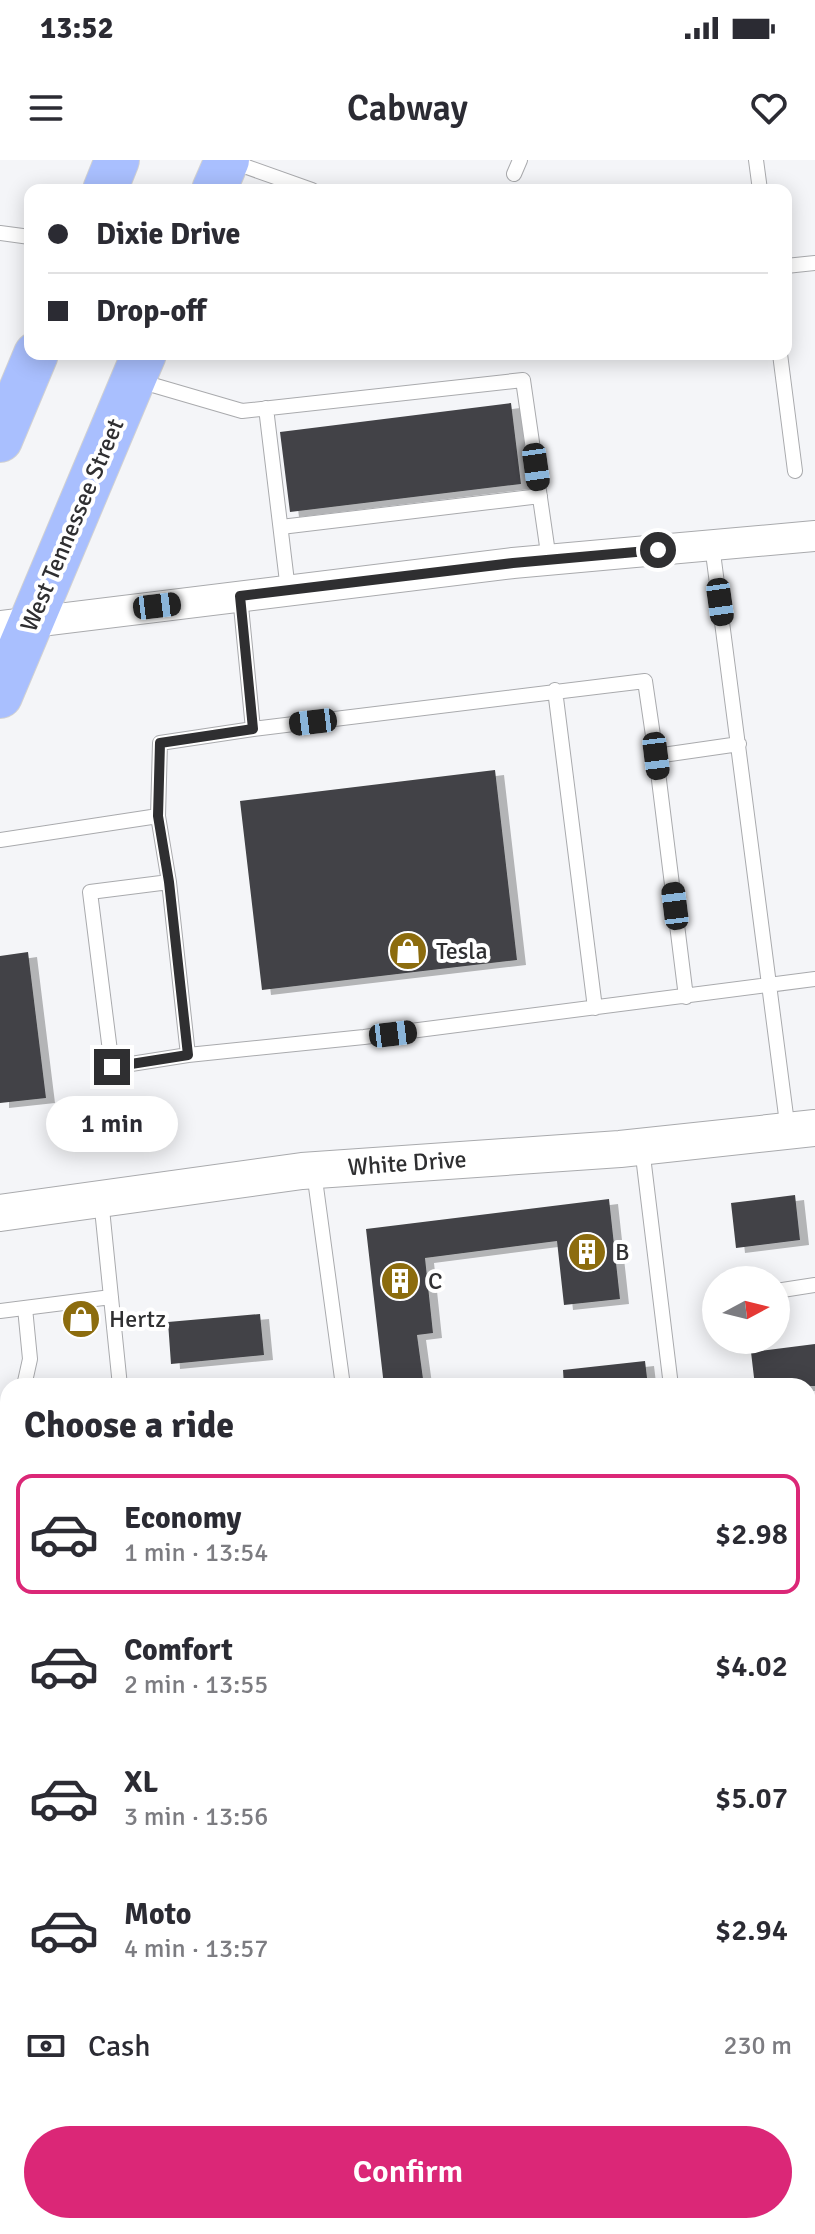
<!DOCTYPE html>
<meta charset="utf-8">
<style>
:root{--surface:#fff;--page:#f7f7f7;--text:#2b2b33;--muted:#7c7c81;--line:#e1e1e2;--accent:#db2777}
body{margin:0;font-family:Signika,sans-serif;background:var(--page);color:var(--text);height:100vh;display:flex;flex-direction:column;font-size:30px;white-space:nowrap}
*{box-sizing:border-box;margin:0}
p{font-size:26px;color:var(--muted)}
.icon{flex:none;width:44px;height:44px;fill:none;stroke:currentColor;stroke-width:2;stroke-linecap:round;stroke-linejoin:round}
.map{position:relative;flex:1;overflow:hidden}
.side{position:absolute;left:0px;top:1218px;width:816px;height:856px;display:flex;flex-direction:column;background:var(--surface);border-radius:24px 24px 0 0;box-shadow:0 4px 20px #0003}
.side>*{flex:none}
.banner{position:absolute;left:24px;top:24px;width:768px;height:176px;border-radius:16px;box-shadow:0 4px 20px #0003;display:grid;align-content:center;height:176px;padding:0 24px;background:var(--surface)}
.needle{width:52px;rotate:83deg}
.tools{position:absolute;left:702px;top:1106px;display:grid;gap:16px}
.tools a{display:grid;place-items:center;width:88px;height:88px;border-radius:50%;background:var(--surface);box-shadow:0 4px 20px #0003;font-size:40px}
.end{position:absolute;width:36px;height:36px;margin:-18px;border:10px solid #2f2f31;background:#fff;box-shadow:0 0 0 4px #fff}
.from{border-radius:50%}
.bubble{position:absolute;height:56px;border-radius:28px;background:var(--surface);box-shadow:0 4px 20px #0003;font-size:26px;font-weight:600;line-height:56px;text-align:center}
.car{position:absolute;width:24px;height:48px;margin:-24px -12px;border-radius:10px;box-shadow:0 0 6px 2px #0007;background:linear-gradient(#222 24%,#8ab4d8 0 40%,#222 0 76%,#8ab4d8 0 86%,#222 0)}
.banner b{display:flex;align-items:center;gap:28px;height:76px;font-size:30px}
.banner b+b{border-top:2px solid var(--line)}
.banner i{width:20px;height:20px;background:var(--text)}
ul{padding:0;list-style:none}
li{display:flex;align-items:center;gap:24px;height:120px;margin:0 16px 12px;padding:0 8px;border:4px solid transparent;border-radius:16px}
li div{flex:1}
li b{display:block;font-size:30px}
li em{font-style:normal;font-weight:600}
li.current{border-color:var(--accent)}
li>.icon{width:72px;height:72px;stroke-width:1.5}
h2{padding:0 24px;font-size:36px;line-height:96px}
.pay{display:flex;align-items:center;gap:20px;height:88px;padding:0 24px;font-size:30px}
.pay p{margin-inline-start:auto}
.action{display:flex;gap:16px;margin-top:auto;padding:16px 24px}
.action a{flex:1;height:92px;border-radius:48px;background:var(--accent);color:#fff;font-size:32px;font-weight:600;line-height:92px;text-align:center}
.status{display:flex;justify-content:space-between;align-items:center;height:56px;padding:0 40px;background:var(--surface);direction:ltr}
.status svg{height:22px;fill:currentColor}
header{display:flex;justify-content:space-between;align-items:center;height:104px;padding:0 24px;background:var(--surface);font-size:36px;font-weight:600}
.map>svg:first-child{display:block}
</style>
<div class="status"><b>13:52</b><svg viewBox="0 0 49 12"><path d="M0 12V9h3v3zM5 12V6h3v6zM10 12V3h3v9zM15 12V0h3v12zM26 1h20v11H26zM47 4h2v5h-2z"/></svg></div>
<header><svg class="icon" aria-label="menu" viewBox="0 0 24 24"><path d="M4 6h16M4 12h16M4 18h16"/></svg>Cabway<svg class="icon" aria-label="heart" viewBox="0 0 24 24"><path d="M12 20l-8-8c-3-5 5-10 8-4 3-6 11-1 8 4z"/></svg></header>
<div class="map">
<svg width="815" height="2074" viewBox="0 0 815 2074">
<defs>
<filter id="shadow"><feDropShadow dx="9" dy="5" stdDeviation="0" flood-color="#0004"/></filter>
</defs>
<rect width="100%" height="100%" fill="#f4f5f8"/>
<path fill="#424346" filter="url(#shadow)" d="M511,243l10,81 -231,28 -10,-80z
M495,610l22,190 -255,30 -22,-189z
M28,792l18,146 -46,5v-147z
M795,1035l5,45 -64,8 -5,-45z
M609,1039l11,100 -56,6 -7,-64 -132,17 8,75 -16,2 7,51h-40l-18,-157z
M260,1154l4,41 -93,9 -3,-42z
M815,1184v42h-60l-4,-34z
M645,1201l3,25h-84l-1,-16z"/>
<g fill="none" stroke-linecap="round" stroke-linejoin="round">
<g stroke="#a9aaad" stroke-width="16">
<path id="service" d="M756,0l4,30
M230,1l82,29
M514,14l6,-14
M0,73l30,4
M786,106l29,-3
M780,194l15,117
M139,221l103,30 281,-31 26,180
M266,248l22,182
M281,367l259,-31
M712,385l76,586
M555,530l40,318
M253,569l392,-48 11,75 83,-12
M656,596l30,241
M0,680l158,-24
M169,722l-79,10 22,175 76,-12 -19,-173 -11,-66 2,-73 93,-14 -13,-133
M188,895l176,-18 451,-58
M642,988l29,238
M314,1012l29,214
M101,1039l19,187
M776,1131l39,-6
M0,1151l111,-14
M24,1226l6,-27 -5,-51
M8,1296v5
M808,1370l7,-1
M808,1489l7,-1
M808,2014l7,-10
M779,2074l3,-8"/>
</g>
<g stroke="#a9aaad" stroke-width="32">
<path id="minor" d="M0,466l513,-63 302,-27
M0,1578l8,-1
M0,2065l8,-8"/>
</g>
<g stroke="#a9aaad" stroke-width="38">
<path id="tertiary" d="M0,1053l302,-42 318,-22 195,-21"/>
</g>
<g stroke="#d1d1d2" stroke-width="46">
<path id="primary" d="M105,30l12,-30
M214,30l13,-30
M0,280l36,-86
M0,536l144,-342"/>
</g>
<use href="#service" stroke="#fff" stroke-width="14"/>
<use href="#minor" stroke="#fff" stroke-width="30"/>
<use href="#tertiary" stroke="#fff" stroke-width="36"/>
<use href="#primary" stroke="#a9bffe" stroke-width="44"/>
</g>
<g fill="none" stroke-linecap="round" stroke-linejoin="round">
<path stroke="#2f2f31" stroke-width="10" d="M112,907l76,-12 -19,-173 -11,-66 2,-73 93,-14 -13,-133 273,-33 145,-13"/>
</g>
<defs>
<g id="shop-disc" transform="scale(2)"><circle r="9.5" fill="#8c6c0e" stroke="#fff"/><path d="M-5-2.5h2.3a2.7 3.5 0 0 1 5.4 0H5L5.5 6h-11ZM-1.5-2.5h3a1.5 2.3 0 0 0-3 0Z" fill="#fff"/></g>
<g id="building-disc" transform="scale(2)"><circle r="9.5" fill="#8c6c0e" stroke="#fff"/><path d="M-4-6H4V6H1V3H-1V6H-4ZM-2.5-4.3h1.7v1.8h-1.7ZM.8-4.3h1.7v1.8H.8ZM-2.5-1h1.7V.8h-1.7ZM.8-1h1.7V.8H.8Z" fill="#fff"/></g>
</defs>
<g fill-rule="evenodd">
<use href="#shop-disc" x="408" y="791"/>
<use href="#building-disc" x="587" y="1092"/>
<use href="#building-disc" x="400" y="1121"/>
<use href="#shop-disc" x="81" y="1159"/>
</g>
<g text-anchor="middle" dominant-baseline="central" stroke-width="8" stroke-linejoin="round" paint-order="stroke">
<g font-size="24" fill="#2f2f31" stroke="#fff">
<text transform="translate(72 365) rotate(-67)">West Tennessee Street</text>
<text transform="translate(407 1003) rotate(-4)">White Drive</text>
</g>
<g font-size="24" fill="#2f2f31" stroke="#fff" text-anchor="start">
<text x="436" y="791">Tesla</text>
<text x="615" y="1092">B</text>
<text x="428" y="1121">C</text>
<text x="109" y="1159">Hertz</text>
</g>
</g>
</svg>
<div class="tools">
<a><svg class="needle" viewBox="-14 -14 28 28"><path d="M0-13l5 13h-10z" fill="#e53935"/><path d="M0 13l5-13h-10z" fill="#7c7c81"/></svg></a>
</div>
<i class="end from" style="left:658px;top:390px"></i>
<i class="end" style="left:112px;top:907px"></i>
<div class="bubble" style="left:46px;top:936px;width:132px">1 min</div>
<i class="car" style="left:536px;top:307px;rotate:172deg"></i>
<i class="car" style="left:720px;top:442px;rotate:172deg"></i>
<i class="car" style="left:157px;top:446px;rotate:83deg"></i>
<i class="car" style="left:313px;top:562px;rotate:263deg"></i>
<i class="car" style="left:656px;top:596px;rotate:173deg"></i>
<i class="car" style="left:675px;top:746px;rotate:353deg"></i>
<i class="car" style="left:393px;top:874px;rotate:83deg"></i>
<div class="banner">
<b><i class="from"></i>Dixie Drive</b>
<b><i></i>Drop-off</b>
</div>
<section class="side">
<h2>Choose a ride</h2>
<ul>
<li class="current"><svg class="icon" aria-label="car" viewBox="0 0 24 24"><path d="M5 17H2v-5l4-1 3-4h7l3 4 3 1v5h-3M9 17h6M6 11h13"/><circle cx="7" cy="17" r="2"/><circle cx="17" cy="17" r="2"/></svg><div><b>Economy</b><p>1 min · 13:54</p></div><em>$2.98</em></li>
<li><svg class="icon" aria-label="car" viewBox="0 0 24 24"><path d="M5 17H2v-5l4-1 3-4h7l3 4 3 1v5h-3M9 17h6M6 11h13"/><circle cx="7" cy="17" r="2"/><circle cx="17" cy="17" r="2"/></svg><div><b>Comfort</b><p>2 min · 13:55</p></div><em>$4.02</em></li>
<li><svg class="icon" aria-label="car" viewBox="0 0 24 24"><path d="M5 17H2v-5l4-1 3-4h7l3 4 3 1v5h-3M9 17h6M6 11h13"/><circle cx="7" cy="17" r="2"/><circle cx="17" cy="17" r="2"/></svg><div><b>XL</b><p>3 min · 13:56</p></div><em>$5.07</em></li>
<li><svg class="icon" aria-label="car" viewBox="0 0 24 24"><path d="M5 17H2v-5l4-1 3-4h7l3 4 3 1v5h-3M9 17h6M6 11h13"/><circle cx="7" cy="17" r="2"/><circle cx="17" cy="17" r="2"/></svg><div><b>Moto</b><p>4 min · 13:57</p></div><em>$2.94</em></li>
</ul>
<div class="pay"><svg class="icon" aria-label="cash" viewBox="0 0 24 24"><path d="M3 7h18v10H3z"/><circle cx="12" cy="12" r="2"/></svg>Cash<p>230 m</p></div>
<div class="action"><a>Confirm</a></div>
</section>
</div>
